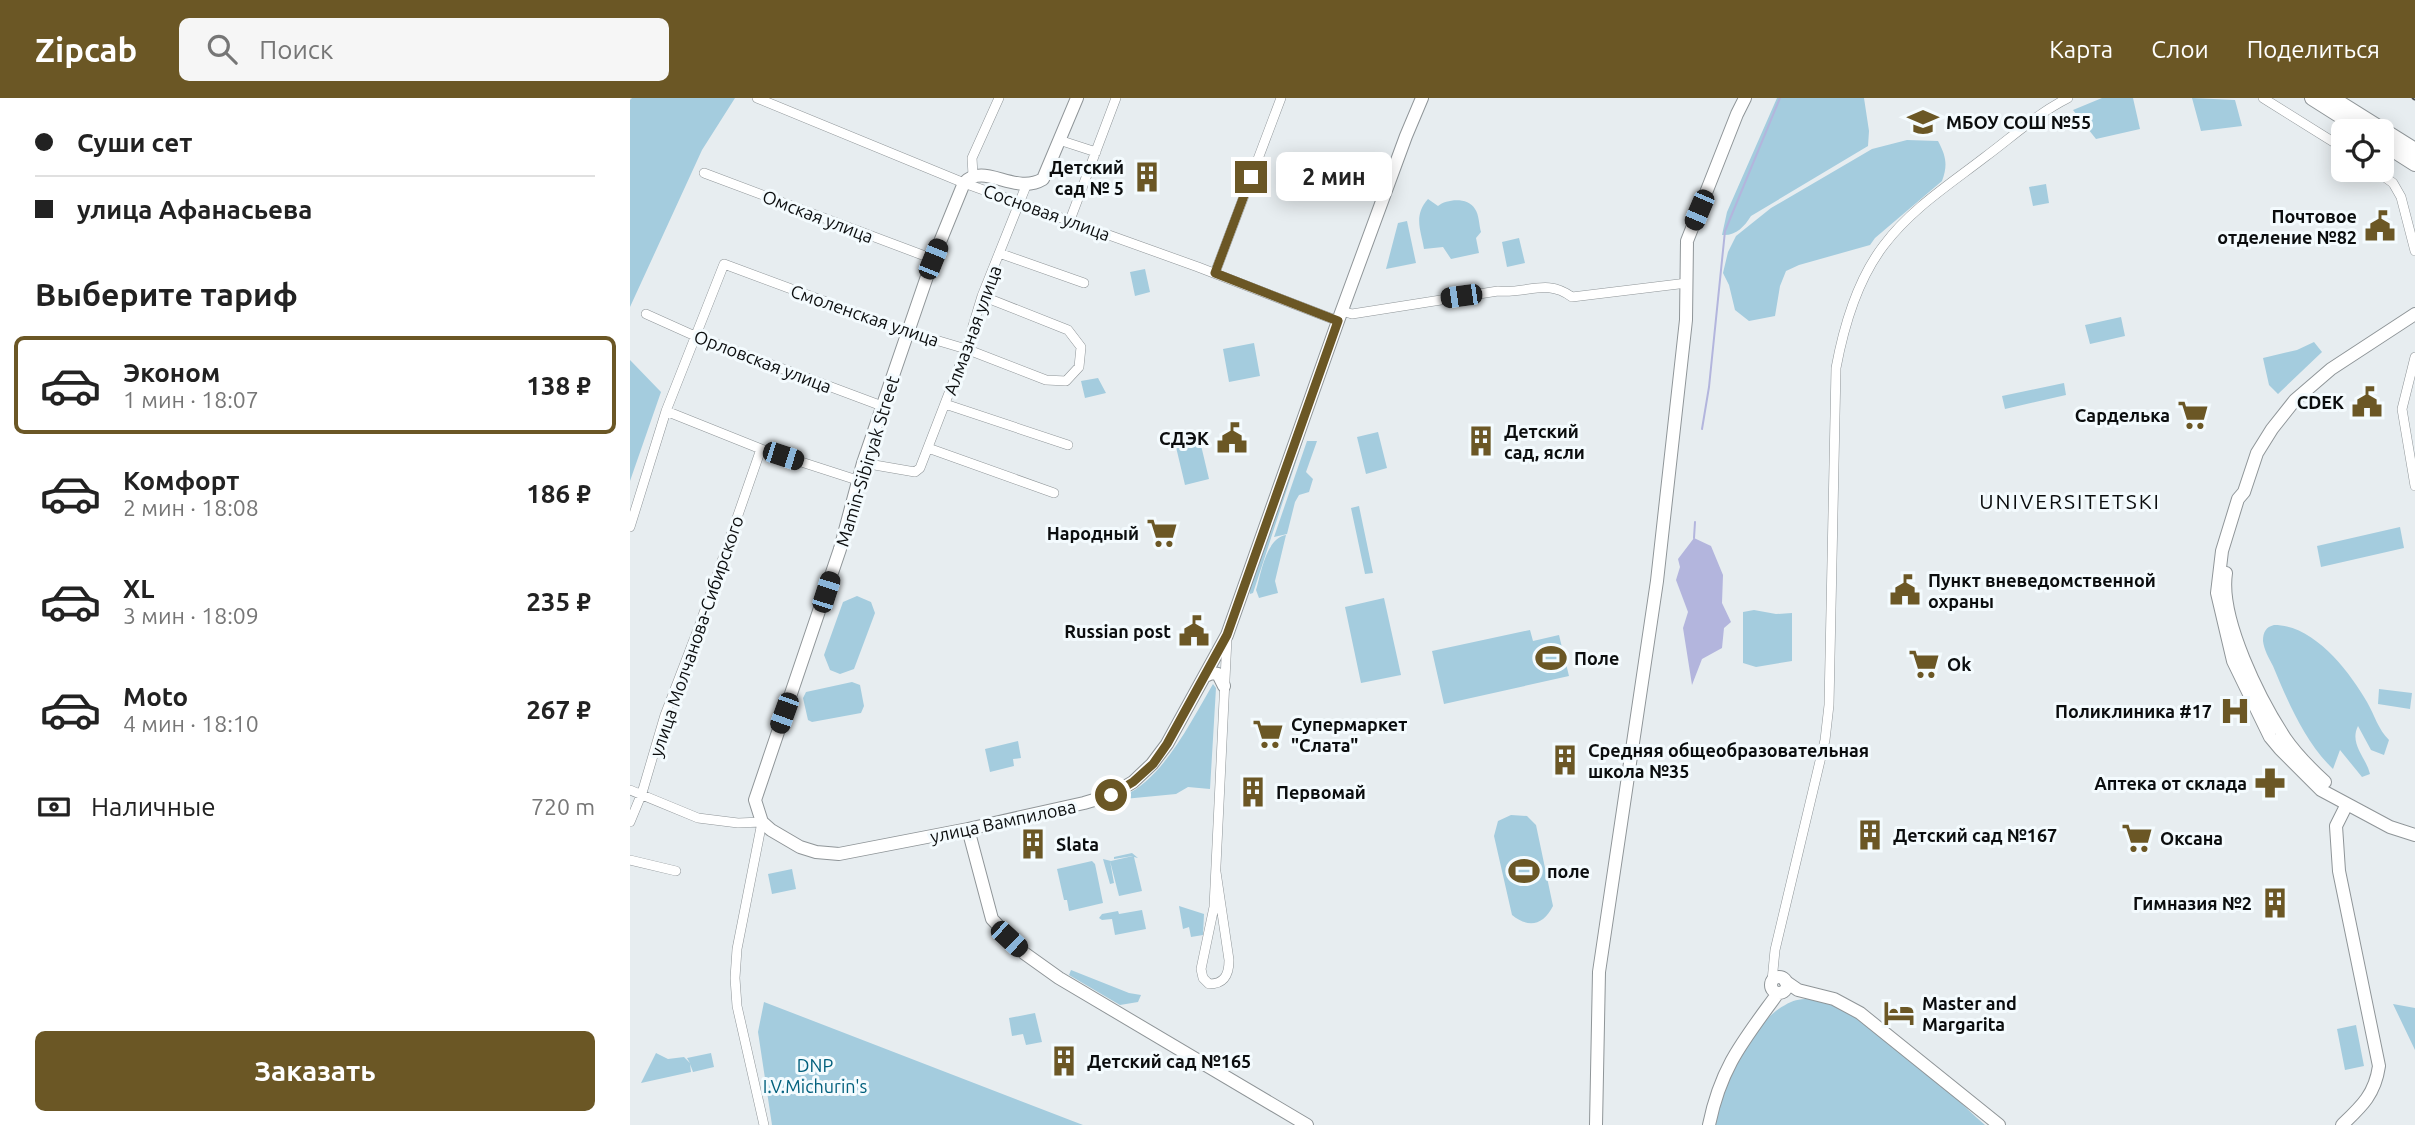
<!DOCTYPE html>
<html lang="ru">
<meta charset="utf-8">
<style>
:root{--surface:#fff;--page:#f6f6f6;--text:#222;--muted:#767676;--line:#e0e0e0;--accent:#6b5725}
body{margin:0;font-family:Ubuntu,sans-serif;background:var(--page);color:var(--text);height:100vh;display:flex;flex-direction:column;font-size:26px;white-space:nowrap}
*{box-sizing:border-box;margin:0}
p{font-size:23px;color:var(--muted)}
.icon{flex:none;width:38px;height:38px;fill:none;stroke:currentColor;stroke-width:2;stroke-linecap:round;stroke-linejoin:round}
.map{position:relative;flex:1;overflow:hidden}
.drawer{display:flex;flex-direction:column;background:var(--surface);width:630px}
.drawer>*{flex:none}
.top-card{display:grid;align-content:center;height:154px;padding:0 35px;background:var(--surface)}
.controls{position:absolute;left:1701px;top:21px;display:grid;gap:14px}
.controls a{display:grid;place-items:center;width:63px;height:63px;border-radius:10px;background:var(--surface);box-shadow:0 4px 18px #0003;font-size:35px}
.end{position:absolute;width:32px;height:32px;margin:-16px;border:9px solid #6b5725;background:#fff;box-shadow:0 0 0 4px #fff}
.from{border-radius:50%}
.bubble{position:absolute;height:49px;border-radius:10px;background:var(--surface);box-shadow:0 4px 18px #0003;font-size:23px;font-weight:700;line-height:49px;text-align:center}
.car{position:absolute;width:21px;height:42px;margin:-21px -10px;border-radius:9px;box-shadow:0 0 5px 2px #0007;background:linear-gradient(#222 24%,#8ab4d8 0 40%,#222 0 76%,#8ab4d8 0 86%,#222 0)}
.top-card b{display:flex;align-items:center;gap:24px;height:66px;font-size:26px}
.top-card b+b{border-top:2px solid var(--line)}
.top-card i{width:18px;height:18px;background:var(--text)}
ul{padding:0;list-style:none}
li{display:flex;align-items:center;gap:21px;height:98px;margin:0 14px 10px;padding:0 21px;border:4px solid transparent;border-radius:10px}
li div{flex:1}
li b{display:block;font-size:26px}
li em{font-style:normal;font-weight:700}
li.active{border-color:var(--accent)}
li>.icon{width:63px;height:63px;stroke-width:1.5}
h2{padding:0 35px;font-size:32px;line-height:84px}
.pay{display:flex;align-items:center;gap:18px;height:77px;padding:0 35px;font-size:26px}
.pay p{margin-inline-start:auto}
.action{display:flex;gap:14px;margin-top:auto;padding:14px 35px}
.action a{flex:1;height:80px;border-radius:10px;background:var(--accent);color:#fff;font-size:28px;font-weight:700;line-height:80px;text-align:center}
header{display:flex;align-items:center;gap:42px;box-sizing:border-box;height:98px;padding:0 35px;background:var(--accent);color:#fff}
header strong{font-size:33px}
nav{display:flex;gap:38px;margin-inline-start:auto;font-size:24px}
.search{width:490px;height:63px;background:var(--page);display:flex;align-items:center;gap:18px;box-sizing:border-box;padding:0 24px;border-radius:10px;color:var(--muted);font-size:26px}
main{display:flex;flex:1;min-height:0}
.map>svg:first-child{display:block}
</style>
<header>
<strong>Zipcab</strong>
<div class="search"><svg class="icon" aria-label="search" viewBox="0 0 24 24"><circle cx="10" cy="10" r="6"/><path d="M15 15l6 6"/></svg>Поиск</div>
<nav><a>Карта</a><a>Слои</a><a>Поделиться</a></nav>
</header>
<main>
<section class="drawer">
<div class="top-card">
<b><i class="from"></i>Суши сет</b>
<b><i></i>улица Афанасьева</b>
</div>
<h2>Выберите тариф</h2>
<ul>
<li class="active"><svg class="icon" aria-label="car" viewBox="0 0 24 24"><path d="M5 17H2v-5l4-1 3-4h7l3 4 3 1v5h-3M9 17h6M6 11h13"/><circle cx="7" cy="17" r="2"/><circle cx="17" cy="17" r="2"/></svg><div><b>Эконом</b><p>1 мин · 18:07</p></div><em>138 ₽</em></li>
<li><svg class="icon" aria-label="car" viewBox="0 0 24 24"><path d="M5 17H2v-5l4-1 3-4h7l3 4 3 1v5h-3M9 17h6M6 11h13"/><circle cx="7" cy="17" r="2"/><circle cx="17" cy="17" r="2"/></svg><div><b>Комфорт</b><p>2 мин · 18:08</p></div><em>186 ₽</em></li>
<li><svg class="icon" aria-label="car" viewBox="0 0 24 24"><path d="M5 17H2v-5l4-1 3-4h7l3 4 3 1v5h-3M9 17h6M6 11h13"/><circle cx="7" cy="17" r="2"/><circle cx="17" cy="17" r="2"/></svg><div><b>XL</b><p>3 мин · 18:09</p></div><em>235 ₽</em></li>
<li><svg class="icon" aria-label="car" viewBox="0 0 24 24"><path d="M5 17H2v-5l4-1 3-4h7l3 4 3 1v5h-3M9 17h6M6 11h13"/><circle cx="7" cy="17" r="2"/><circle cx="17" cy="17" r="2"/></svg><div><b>Moto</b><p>4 мин · 18:10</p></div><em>267 ₽</em></li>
</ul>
<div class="pay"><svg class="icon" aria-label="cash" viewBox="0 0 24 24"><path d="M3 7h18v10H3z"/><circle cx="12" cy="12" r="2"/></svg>Наличные<p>720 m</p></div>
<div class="action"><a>Заказать</a></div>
</section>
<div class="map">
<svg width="1785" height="1027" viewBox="0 0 1785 1027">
<rect width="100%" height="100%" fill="#e7edf0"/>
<path fill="#a4ccde" d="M2,0h103l-33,52 -72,157v-207z
M1147,0h87l5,33 -1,15 -117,70c-7,11 -15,20 -29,19l5,-23z
M1472,0h31l7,31 -44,10 -23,-29z
M1562,0l43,2 7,26 -41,5z
M1277,42l31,1c8,15 10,24 4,40l-67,57 -5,7 -71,20 -13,6 -6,15 -5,30 -26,5 -14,-11 -6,-25 -6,-12 5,-21 8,-16 35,-28 101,-59z
M1416,86l3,19 -16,3 -4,-19z
M798,101l10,7c9,-7 30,-9 37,3 4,5 4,16 6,23l-5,6 3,15 -28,6 -8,-12 -19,2c-3,-19 -11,-33 4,-50z
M777,123l9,42 -30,6 12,-46z
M889,140l6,25 -18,4 -5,-25z
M515,171l5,23 -15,4 -5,-24z
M1491,219l4,19 -35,8 -5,-19z
M1684,244l8,10 -44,42 -9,-9 -6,-27 34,-8z
M624,245l6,33 -31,6 -6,-33z
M0,262l31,32 -31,89z
M468,280l8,15 -21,5 -4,-17z
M1434,285l2,12 -61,14 -3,-13z
M672,332l4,1 -53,162 -3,1 -1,-9z
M748,334l9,36 -21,6 -9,-37z
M570,343l9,38 -24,6 -9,-38z
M677,343h10l-11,31 7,7 -4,13 -10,3 -4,7 -8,32 -13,3z
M729,408l14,67 -8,1 -14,-66z
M1770,429l4,21 -83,19 -4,-21z
M656,437l-11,46 3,12 -19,5 -3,-8c5,-16 10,-52 30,-55z
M227,498l14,6 4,11 -21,56 -14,5 -10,-4 -6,-15 19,-53z
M754,500l17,77 -40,8 -16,-76z
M1124,512l22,4 16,-1v48l-36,6 -13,-4v-51z
M1644,527c40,0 75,46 93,77 8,14 11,27 22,38l-5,15 -13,-5 -13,-24c-9,18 8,31 12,48l-8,3 -22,-27 -7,19c-28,-27 -45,-67 -60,-103 -4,-8 -9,-16 -10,-25 0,-9 3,-14 11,-16z
M900,532l3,11 26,-6 10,41 -125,28 -12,-53z
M222,584l8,3 4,21 -3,7 -49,9 -4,-2 -5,-22 3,-6z
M583,586l3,4 -6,101 -22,-2 -12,7 -52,5 1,-4c38,-16 68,-77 88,-111z
M1749,591l33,4 -2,16 -32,-5z
M388,643l3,17 -8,1 1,7 -24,6 -5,-23z
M881,717l16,1 9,9 17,81c-10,20 -25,22 -41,9l-18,-79 4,-15z
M502,755l6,5 -4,-1 8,34 -23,5 -9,-35 4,22 -4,1 -7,-25 8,2 22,-5 -19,3v-2z
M462,763l3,3 8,39 -34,8 -2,-11h-3l-7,-31z
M162,771l4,20 -24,5 -4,-20z
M549,808l25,8 -1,21 -12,2 -2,-10 -6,2z
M512,812l4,19 -31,6 -3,-16 -10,1 -3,-2 3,-4 16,-3 1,3z
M441,872l58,23 12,2 -3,7 -18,3 -51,-30z
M1183,900c59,14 126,86 172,127h-275c17,-40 38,-104 81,-123 6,-3 15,-3 22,-4z
M134,904l39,15 280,108h-311l-14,-93z
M1763,906l22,4v42z
M405,915l7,29 -16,3 -3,-11 -11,2 -3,-18z
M1726,927l8,41 -19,4 -8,-41z
M26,955l12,6 16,-2 6,6 -3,-5 24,-5 3,14 -21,5 -3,-8 1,8 -50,11z"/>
<path fill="#b3b5dd" d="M1064,440l17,8 12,29 -1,28 9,19 -7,6 -2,20 -20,11 -10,26 -9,-57 5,-16 -12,-32 4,-13 -2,-8z"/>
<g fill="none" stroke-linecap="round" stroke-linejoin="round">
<path stroke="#b3b5dd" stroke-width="2" d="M1072,331l7,-42 16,-156 55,-133
M1064,440l1,-16"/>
<g stroke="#8f9598" stroke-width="10">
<path id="street" d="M127,0l207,85 234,84 140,54
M1633,0l80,50
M429,42l37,12
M1745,72l18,13 8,14 14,54
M74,75l229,86
M343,77l-1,-17 27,-60
M440,122l46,-122
M369,155l85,30
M585,175l66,-175
M712,213l10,3 146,-23c30,3 48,-13 74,6l115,-14
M16,216l49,22 187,70
M1785,259l-13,52 13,77
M315,306l123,41
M36,313l95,38 96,31
M298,350l126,45
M233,365l52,9 5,-4 46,-119 16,-53 44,-110
M0,429l36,-116 58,-147 178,66 64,19 80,31 20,1 13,-14 2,-20 -13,-17 -86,-34
M0,692l68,28 40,5 24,-1 -25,127 -2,29 2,28 27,119
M0,724l12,-29 23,-78 35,-91 61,-175
M0,762l46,11
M586,774l13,88c0,14 -4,24 -20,24l-6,-6 -2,-9 13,-62 13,-269
M1142,883l3,-31 50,-210 4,-35 7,-337c8,-43 21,-88 48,-123 27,-36 66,-61 101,-88 27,-20 53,-44 83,-59"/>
</g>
<g stroke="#8f9598" stroke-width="14">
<path id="secondary" d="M447,0l-34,81c-28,17 -59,-18 -79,4l-31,76 -70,204 -23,86 -85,251 7,22 9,8 29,17 16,5 23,2 129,-25 116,-26 27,-8 22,-13 19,-18 15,-20 60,-109 111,-314 68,-185 16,-38
M1785,216l-84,55 -36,31 -23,29 -15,24 -13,39 -6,7 -16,52 -5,42 16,68 37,76 10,12 41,41 69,37 25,8
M1596,475c-7,46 34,127 59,165 11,16 26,31 40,44
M575,578l7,-3 6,1 6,12
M338,731l24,90 32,34 35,25 248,147
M1141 887a8 8 0 1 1 16 0a8 8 0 1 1-16 0Z
M1155,883l13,9 36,9 26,14 139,112
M966,1027l3,-153 58,-391 29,-261 1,-79 50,-127 8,-16
M1079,1027c12,-59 35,-85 69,-132
M1712,1027c20,-19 33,-31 37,-59l-40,-195 -3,-45 11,-22"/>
</g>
<g stroke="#8f9598" stroke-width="16">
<path id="primary" d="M1682,0l52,33
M1702,0l83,52
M1752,45l33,21"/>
</g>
<use href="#street" stroke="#fff" stroke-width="9"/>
<use href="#secondary" stroke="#fff" stroke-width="12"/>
<use href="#primary" stroke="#fff" stroke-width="14"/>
<path stroke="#474a4b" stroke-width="2" stroke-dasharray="10 5" stroke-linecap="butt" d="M1782,0l3,2"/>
</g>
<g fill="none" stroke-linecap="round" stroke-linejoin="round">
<path stroke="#6b5725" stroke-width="9" d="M481,697l22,-13 20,-18 14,-20 60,-109 111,-314 -123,-48 36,-96"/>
</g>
<defs>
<g id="school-bare" transform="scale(2.415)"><path d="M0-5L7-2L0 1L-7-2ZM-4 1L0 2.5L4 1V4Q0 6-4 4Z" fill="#6b5725" stroke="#f4fbfe" stroke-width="2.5" paint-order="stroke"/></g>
<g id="building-bare" transform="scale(2.415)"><path d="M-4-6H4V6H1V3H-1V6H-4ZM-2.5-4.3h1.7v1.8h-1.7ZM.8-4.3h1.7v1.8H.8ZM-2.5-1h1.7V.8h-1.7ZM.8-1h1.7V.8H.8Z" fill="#6b5725" stroke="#f4fbfe" stroke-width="2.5" paint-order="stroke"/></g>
<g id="civic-bare" transform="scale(2.415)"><path d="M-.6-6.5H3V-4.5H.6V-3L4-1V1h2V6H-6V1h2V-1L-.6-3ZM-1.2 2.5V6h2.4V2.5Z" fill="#6b5725" stroke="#f4fbfe" stroke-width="2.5" paint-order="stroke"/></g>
<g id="supermarket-bare" transform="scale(2.415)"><path d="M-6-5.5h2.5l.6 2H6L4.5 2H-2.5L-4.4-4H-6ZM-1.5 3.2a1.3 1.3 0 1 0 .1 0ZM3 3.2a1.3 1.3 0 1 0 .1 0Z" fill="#6b5725" stroke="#f4fbfe" stroke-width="2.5" paint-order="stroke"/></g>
<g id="stadium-bare" transform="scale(2.415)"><path d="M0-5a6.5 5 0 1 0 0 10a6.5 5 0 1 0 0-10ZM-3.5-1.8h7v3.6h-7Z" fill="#6b5725" stroke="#f4fbfe" stroke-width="2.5" paint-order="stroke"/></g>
<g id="hospital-bare" transform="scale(2.415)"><path d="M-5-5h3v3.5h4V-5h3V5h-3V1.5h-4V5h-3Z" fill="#6b5725" stroke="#f4fbfe" stroke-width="2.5" paint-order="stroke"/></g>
<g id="pharmacy-bare" transform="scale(2.415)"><path d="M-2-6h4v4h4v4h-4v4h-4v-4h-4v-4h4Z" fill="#6b5725" stroke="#f4fbfe" stroke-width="2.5" paint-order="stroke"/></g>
<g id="hotel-bare" transform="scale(2.415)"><path d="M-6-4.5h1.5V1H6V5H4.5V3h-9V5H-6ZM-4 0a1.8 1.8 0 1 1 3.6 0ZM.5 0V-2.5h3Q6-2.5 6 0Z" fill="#6b5725" stroke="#f4fbfe" stroke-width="2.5" paint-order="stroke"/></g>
</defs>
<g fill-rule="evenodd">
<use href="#school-bare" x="1293" y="24"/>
<use href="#building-bare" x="517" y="79"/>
<use href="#civic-bare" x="1750" y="128"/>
<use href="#civic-bare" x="1737" y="304"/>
<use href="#supermarket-bare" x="1563" y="317"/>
<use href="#civic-bare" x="602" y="340"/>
<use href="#building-bare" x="851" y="343"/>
<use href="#supermarket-bare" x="532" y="435"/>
<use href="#civic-bare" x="1275" y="492"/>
<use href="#civic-bare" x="564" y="533"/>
<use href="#stadium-bare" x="921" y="560"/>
<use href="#supermarket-bare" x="1294" y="566"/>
<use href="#hospital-bare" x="1605" y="613"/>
<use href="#supermarket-bare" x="638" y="636"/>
<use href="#building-bare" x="935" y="662"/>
<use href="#pharmacy-bare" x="1640" y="685"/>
<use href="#building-bare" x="623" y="694"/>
<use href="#building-bare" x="1240" y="737"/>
<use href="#supermarket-bare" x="1507" y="740"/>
<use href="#building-bare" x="403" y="746"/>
<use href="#stadium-bare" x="894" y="773"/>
<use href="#building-bare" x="1645" y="805"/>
<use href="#hotel-bare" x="1269" y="915"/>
<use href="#building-bare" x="434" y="963"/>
</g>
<g text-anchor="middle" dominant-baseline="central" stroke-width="6" stroke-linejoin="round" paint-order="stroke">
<g font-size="18" font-weight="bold" fill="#0b0d0e" stroke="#f4fbfe" text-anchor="start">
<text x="1316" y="24">МБОУ СОШ №55</text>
<text x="494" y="69" text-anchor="end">Детский<tspan x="494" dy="21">сад № 5</tspan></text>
<text x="1727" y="118" text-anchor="end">Почтовое<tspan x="1727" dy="21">отделение №82</tspan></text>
<text x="1714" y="304" text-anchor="end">CDEK</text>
<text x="1540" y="317" text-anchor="end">Сарделька</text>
<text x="874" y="333">Детский<tspan x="874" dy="21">сад, ясли</tspan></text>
<text x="579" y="340" text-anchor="end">СДЭК</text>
<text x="509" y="435" text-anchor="end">Народный</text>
<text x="1298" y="482">Пункт вневедомственной<tspan x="1298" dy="21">охраны</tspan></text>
<text x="541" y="533" text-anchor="end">Russian post</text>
<text x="944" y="560">Поле</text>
<text x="1317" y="566">Ok</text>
<text x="1582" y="613" text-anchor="end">Поликлиника #17</text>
<text x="661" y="626">Супермаркет<tspan x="661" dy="21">"Слата"</tspan></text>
<text x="958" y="652">Средняя общеобразовательная<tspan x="958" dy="21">школа №35</tspan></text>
<text x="1617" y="685" text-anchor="end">Аптека от склада</text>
<text x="646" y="694">Первомай</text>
<text x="1263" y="737">Детский сад №167</text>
<text x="1530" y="740">Оксана</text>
<text x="426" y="746">Slata</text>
<text x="917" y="773">поле</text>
<text x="1622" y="805" text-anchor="end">Гимназия №2</text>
<text x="1292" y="905">Master and<tspan x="1292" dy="21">Margarita</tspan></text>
<text x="457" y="963">Детский сад №165</text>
</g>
<g font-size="18" fill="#0b0d0e" stroke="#f4fbfe">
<text transform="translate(417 114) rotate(20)">Сосновая улица</text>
<text transform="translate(188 118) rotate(21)">Омская улица</text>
<text transform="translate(235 217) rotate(19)">Смоленская улица</text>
<text transform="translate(342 232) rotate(-70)">Алмазная улица</text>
<text transform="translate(133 263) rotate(21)">Орловская улица</text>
<text transform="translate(237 363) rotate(-73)">Mamin-Sibiryak Street</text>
<text transform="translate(66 538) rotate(-71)">улица Молчанова-Сибирского</text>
<text transform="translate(373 723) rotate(-12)">улица Вампилова</text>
</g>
<g font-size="18" fill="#005f7c" stroke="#f4fbfe">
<text x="185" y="967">DNP<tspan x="185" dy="21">I.V.Michurin's</tspan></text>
</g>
<g font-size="21" letter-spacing="2" fill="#0b0d0e" stroke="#f4fbfe">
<text x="1440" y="403">UNIVERSITETSKI</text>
</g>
</g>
</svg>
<div class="controls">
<a><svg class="icon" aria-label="locate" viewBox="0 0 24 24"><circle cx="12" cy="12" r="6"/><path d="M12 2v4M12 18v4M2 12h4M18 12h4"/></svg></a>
</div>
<i class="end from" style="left:481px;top:697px"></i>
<i class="end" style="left:621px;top:79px"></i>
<div class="bubble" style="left:646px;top:54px;width:116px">2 мин</div>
<i class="car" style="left:1069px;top:112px;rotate:203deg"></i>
<i class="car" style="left:303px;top:161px;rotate:22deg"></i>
<i class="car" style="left:831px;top:198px;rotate:262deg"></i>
<i class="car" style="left:153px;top:358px;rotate:108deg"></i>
<i class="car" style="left:196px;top:494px;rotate:18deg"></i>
<i class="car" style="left:154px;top:615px;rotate:200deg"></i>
<i class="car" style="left:379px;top:841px;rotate:133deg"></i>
</div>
</main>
